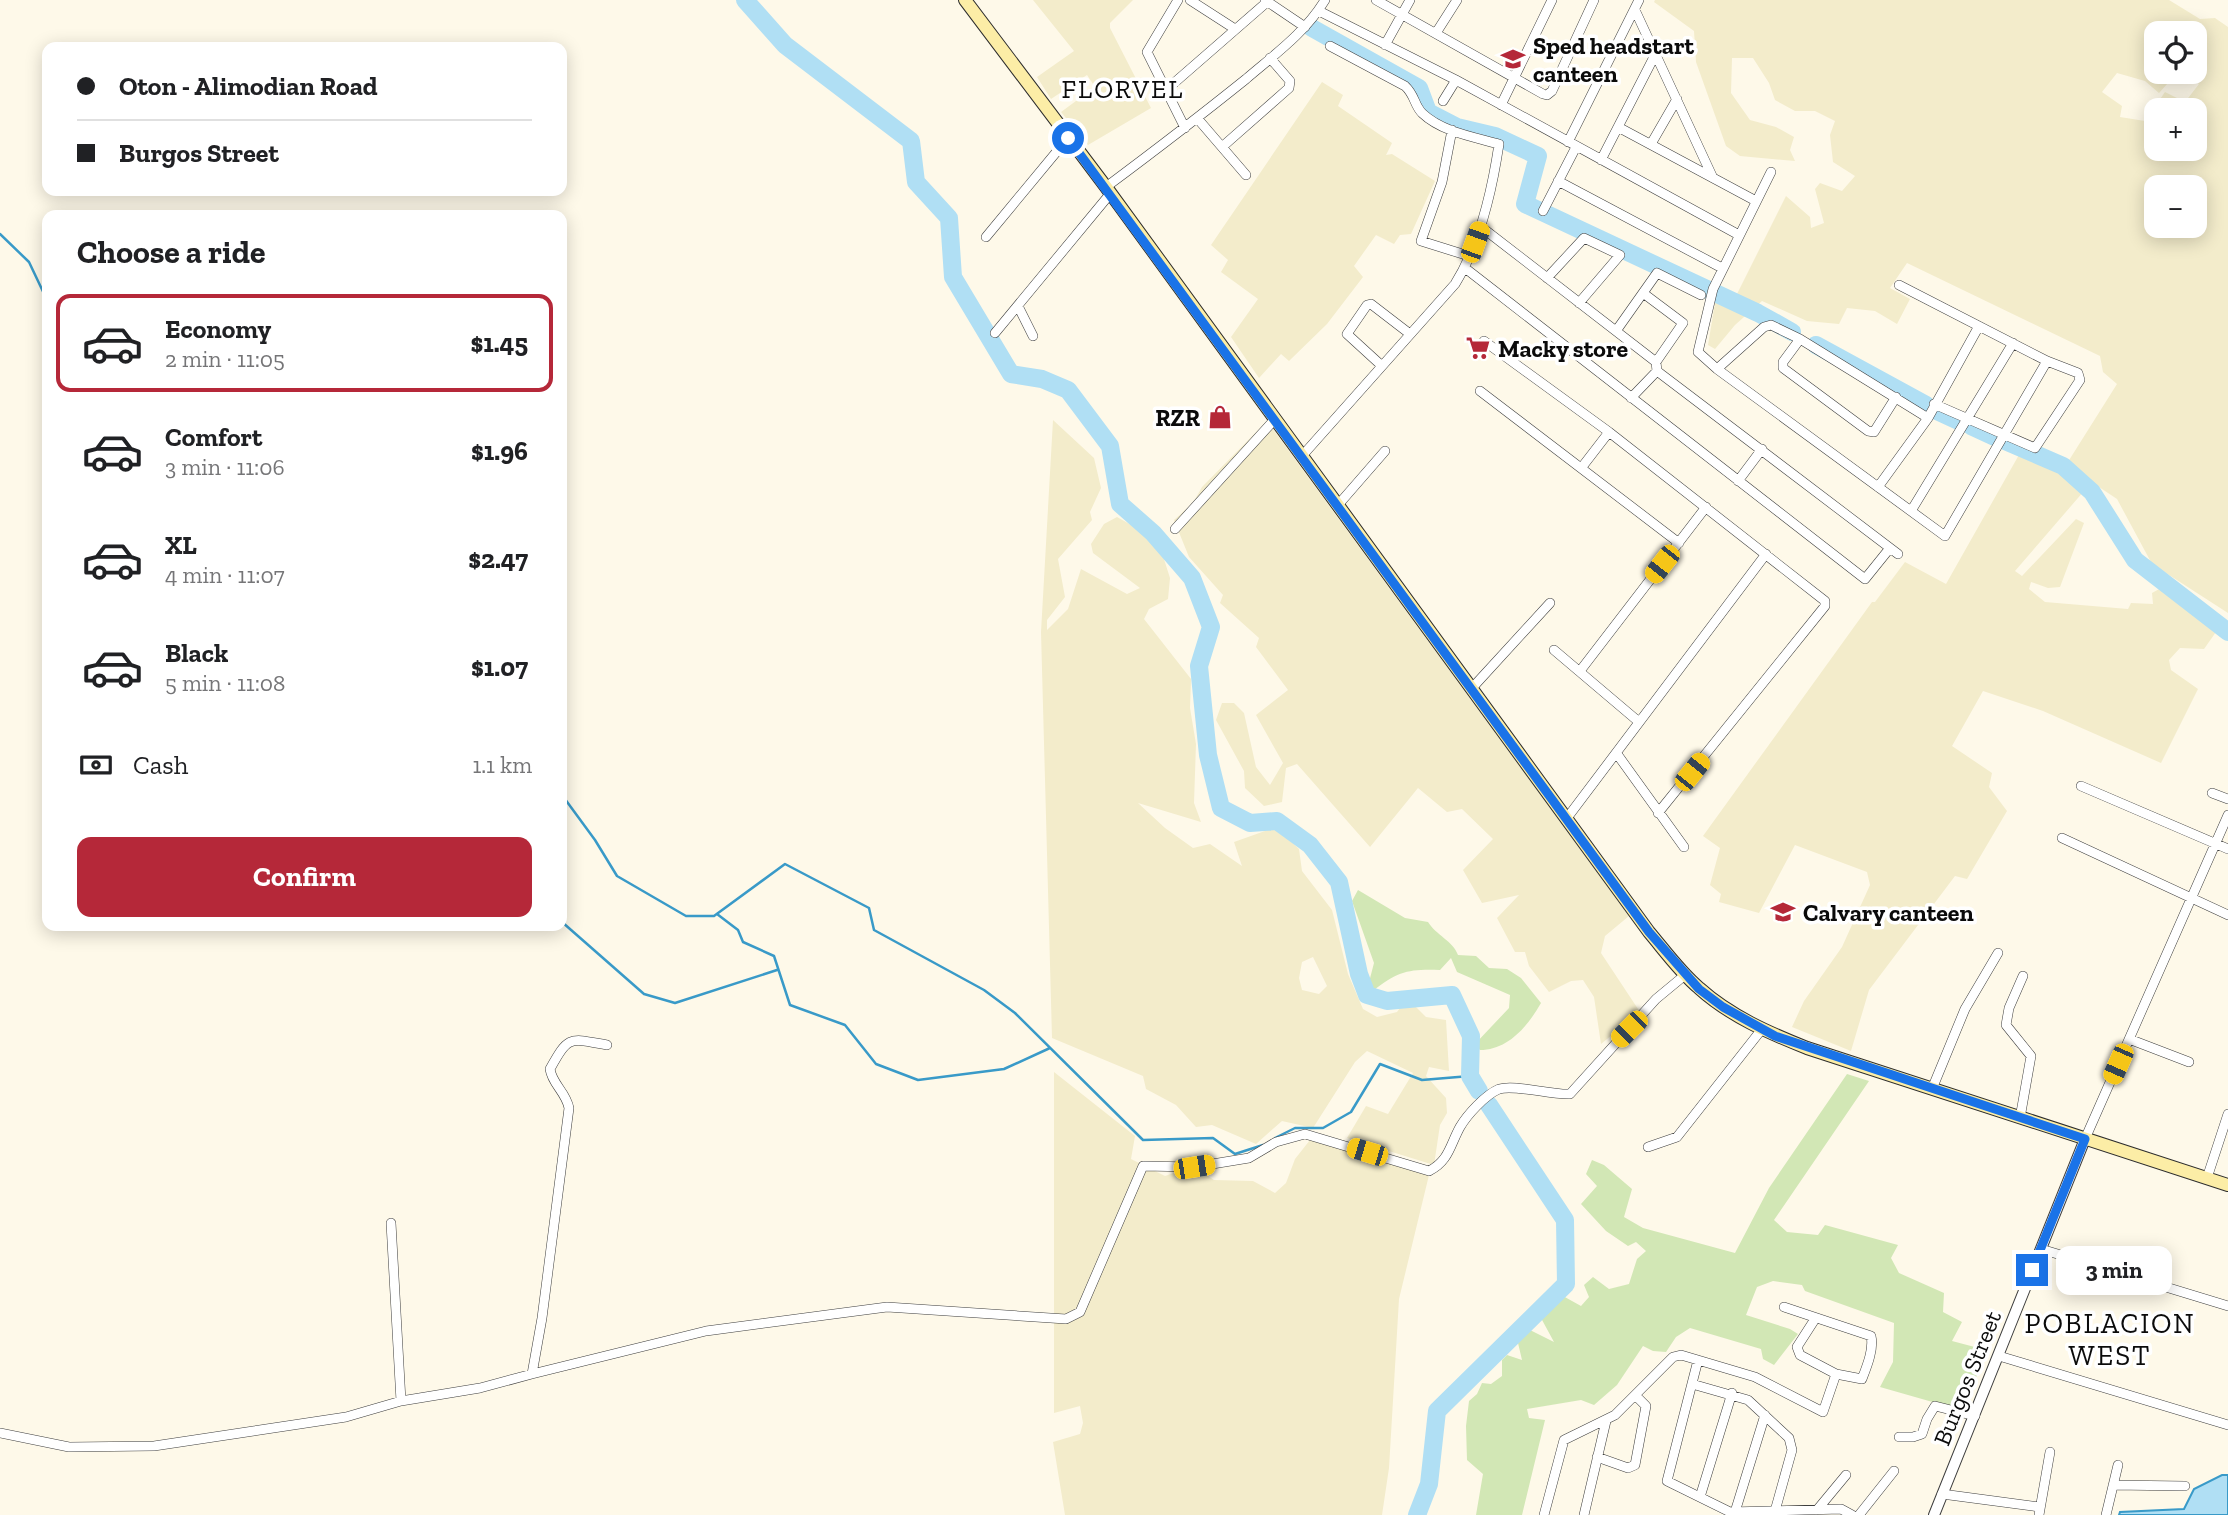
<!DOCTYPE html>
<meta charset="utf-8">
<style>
:root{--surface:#fff;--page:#f2f2f2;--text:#202124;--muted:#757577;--line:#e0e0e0;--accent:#b52839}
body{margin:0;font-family:"Zilla Slab",serif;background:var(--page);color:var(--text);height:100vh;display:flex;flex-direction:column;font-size:26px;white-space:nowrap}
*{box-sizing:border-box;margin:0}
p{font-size:23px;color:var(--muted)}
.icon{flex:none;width:38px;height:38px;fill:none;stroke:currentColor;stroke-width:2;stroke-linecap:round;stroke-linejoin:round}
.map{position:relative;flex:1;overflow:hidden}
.details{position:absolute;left:42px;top:210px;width:525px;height:721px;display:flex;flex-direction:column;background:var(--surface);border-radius:14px;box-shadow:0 4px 18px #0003}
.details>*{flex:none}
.top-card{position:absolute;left:42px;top:42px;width:525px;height:154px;border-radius:14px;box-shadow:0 4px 18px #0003;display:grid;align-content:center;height:154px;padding:0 35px;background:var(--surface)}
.tools{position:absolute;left:2144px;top:21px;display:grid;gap:14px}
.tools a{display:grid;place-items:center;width:63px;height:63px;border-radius:14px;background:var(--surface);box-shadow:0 4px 18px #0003;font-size:35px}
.end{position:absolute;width:32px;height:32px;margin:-16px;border:9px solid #1a73e8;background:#fff;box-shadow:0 0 0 4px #fff}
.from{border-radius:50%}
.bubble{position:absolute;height:49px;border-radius:14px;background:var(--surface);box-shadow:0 4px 18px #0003;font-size:23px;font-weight:700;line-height:49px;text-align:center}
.car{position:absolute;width:21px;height:42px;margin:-21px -10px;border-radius:9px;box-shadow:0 0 5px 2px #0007;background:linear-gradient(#f5c518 24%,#345 0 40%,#f5c518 0 76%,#345 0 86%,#f5c518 0)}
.top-card b{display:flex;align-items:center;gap:24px;height:66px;font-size:26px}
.top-card b+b{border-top:2px solid var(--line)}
.top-card i{width:18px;height:18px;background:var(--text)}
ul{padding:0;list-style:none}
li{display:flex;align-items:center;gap:21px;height:98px;margin:0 14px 10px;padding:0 21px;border:4px solid transparent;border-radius:14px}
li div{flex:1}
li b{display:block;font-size:26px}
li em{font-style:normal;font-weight:700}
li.on{border-color:var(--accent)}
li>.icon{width:63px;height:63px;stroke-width:1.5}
h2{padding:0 35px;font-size:32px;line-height:84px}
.pay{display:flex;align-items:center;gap:18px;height:77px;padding:0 35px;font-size:26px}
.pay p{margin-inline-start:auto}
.action{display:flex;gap:14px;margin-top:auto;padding:14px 35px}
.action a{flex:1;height:80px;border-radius:14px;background:var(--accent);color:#fff;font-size:28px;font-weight:700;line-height:80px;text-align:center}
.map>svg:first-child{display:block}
</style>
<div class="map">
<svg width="2228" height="1515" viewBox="0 0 2228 1515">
<rect width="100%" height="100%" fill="#fef9e9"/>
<path fill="#f3eccb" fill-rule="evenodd" d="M1033,0h100l-23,23v5l41,80 -63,37 -27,-33 34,-25 -8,-12 -36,24 -14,-22 37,-26z
M1655,0h514l31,19 15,-1 13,9v586l-76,-49 -35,-65 -51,-34 51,-81 -14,-12 -3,-16 -193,-93 -17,25 20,11 -13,25 -22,-13 -28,-3 -8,16 -32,-3 -45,-20 -27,24 -20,24 -7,-4 7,-42 19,-3 52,-104 24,21 1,11 13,-5 -9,-34 5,-6 22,8 13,-15 -22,-14 -3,-27 5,-14 -20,-10h-20l-20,-11 -6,-17 -16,-25h-21l-1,35 19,27 26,7 18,10 -4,13 5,11 -55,-5 -14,-10 -30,-84 -2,-31 -40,-29zM2156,33h38v39h-9l14,12 -14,18 -20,-10 -20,29 -25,-4 2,-11 -20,-14 15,-19 28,8 14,12 19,-21h-22zM2156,110h38v39h-38zM2194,187v39h-38v-39z
M1322,82l21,13 -5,11 54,37 -6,12 6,-1 43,27 -24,53 -11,1 -6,9 -18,-9 -22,31 9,11 -36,47 -38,37 -8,-7 -22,24 -28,-41 27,-38 -37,-27 7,-12 -17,-15z
M1053,420l41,38 7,30 -11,24 2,8 -34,39 7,38 -18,23v10l21,-21 13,-40 46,25 13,-6 -47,-35 -2,-9 13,-20 13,-7 25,14 21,25 7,22 -2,21 -19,10 -5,10 47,60 -1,29 6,36 -2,59 7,19 -63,-19 27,25 28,20 17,-4 32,22 -8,-24 42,-15 23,22 3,22 30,39 16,64 15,35 14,8 20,-5 5,-7h12l12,12 20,3 3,51 -20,-4 -3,9 20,22 1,15 -7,12 -6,40 -87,-27 19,-32 22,8 25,-41 -46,-22 -12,11 -42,66 -31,-7 -26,23 -44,-19 -16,2 -20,-22 -30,-16 -3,-13 -91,-38 -11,-406zM1313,957l14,29 -8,8 -17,-4 -3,-12 3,-16z
M1267,421l362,495 -24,20 -4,17 39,59 -39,32 -7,-47 -11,-17 -12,1 -22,11 -20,-26 -4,-14h-10l-18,-34 22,-23 -37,8 -19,-33 30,-31 -31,-30 -15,3 -29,-24 -48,59 -73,-83 -11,4 -4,34 -18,4 -19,-18 -1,-17 -28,-51 6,-17h12l10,10 12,54 14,18 13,-22 -27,-48 32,-25 -32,-43 3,-9 -39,-35 3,-8 -34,-38 -15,-37 19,-17 9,-16z
M2020,453l44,22 20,16 -69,80 7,5 54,-57 8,4 -24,64 -12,1 -17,-6 -2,7 16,13 83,7 3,-6 22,1 -1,-11 9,-5 55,44 -12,17 -24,-1 -11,12 2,10 27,19 -37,74 -118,-52 -60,-20 -31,55 40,27 -3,14 18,24 -40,68 -12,-3 -86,114 -18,61 -59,-24 12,-26 38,-54 28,-62 -3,-13 -72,-27 -36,68 -40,-11 2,-8 -11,-9 10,-37 -17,-12 169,-234h3l30,-40 41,22z
M1054,1072l81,64 -4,23 34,17 28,-10 21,14 39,1 22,12 11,-10 9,-24 15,-19 12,-1 107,36 -30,124 -10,169 -7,47h-317l-12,-73 27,-8 3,-11 -3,-17 -26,7z"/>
<path fill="#d2e7b5" d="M1358,890l47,28 23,4c8,13 25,19 30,33l18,1 13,12 18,1 14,9 20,25c-13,23 -33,47 -61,47l-5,-6 34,-36 1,-13 -53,-23 -6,-14 -11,12c-31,-1 -42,1 -67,21l-5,-5 6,-23 -22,-62z
M1847,1074l22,7 -95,139 13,12 31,3 7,-10 73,20 -7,13 8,15 45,20 -1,19 19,10 -10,19 34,9 -22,61 -84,-24 13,-25 1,-39 -89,-32 -3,-6 -29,-4 -16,6 -11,28 44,14 8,5 -24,31 -11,-6 -2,-10 -71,-21 -14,9 -10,15 -13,-1 -10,-5 -26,39 -23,20 -13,-5 -54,9 2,9 16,2 -23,95h-46l7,-41 -16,-14 -1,-34 3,-25 8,-7 5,-11 9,1 11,-8v-16l5,-5 15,5 -4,-17 12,-13 24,12 -19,-35 19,-16 27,15 8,-9 -5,-12 9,-8 16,12 20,-5 8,-25 9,-8 -10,-9 -8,4 -22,-15 -25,-27 16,-18 -11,-12 6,-14 12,5 28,24 -8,28 19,11 92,25 34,-65z"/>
<path fill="#b0dff4" stroke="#399ac8" stroke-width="2" d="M2222,1475h6v40h-109l1,-3 64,-3 10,-20z"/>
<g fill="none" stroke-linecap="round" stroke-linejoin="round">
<path stroke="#399ac8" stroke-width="2.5" d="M0,234l29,28 18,38
M562,795l33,45 22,36 69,40h28l71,-52 84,44 5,22 110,60 31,23 128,127 70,-2 22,16 28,-9
M717,914l21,16 5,12 31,14 16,49 55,20 31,39 42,16 86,-11 46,-21
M562,922l82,72 31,9 102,-33
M1275,1138l20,-10h28l28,-16 29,-48 42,16 48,-4"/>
<path stroke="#b0dff4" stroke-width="18" d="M745,0l40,45 126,96 5,41 33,36 4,59 58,97 31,5 26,11 42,56 10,58 33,29 39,45 19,49 -12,39 9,89 13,53 29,15 27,-2 33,24 29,37 20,92 8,21 20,6 65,-6 19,41 -1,40 9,15
M1312,28l107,60 9,24 29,15 38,9 43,20 -13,48 233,109 34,19
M1816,345l110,60
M1937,411l26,12
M1971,426l26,12
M2005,441l58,25 29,26 43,68 93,72
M1417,1515l12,-31 8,-73 129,-127 -1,-64 -76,-115"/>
<g stroke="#3e3e3e" stroke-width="10">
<path id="minor" d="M1178,0l-31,52 38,76
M1190,0l45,29
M1265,0l40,27
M1376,0l167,94 4,1 5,-4 42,-91
M1635,10l78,168
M1319,11l137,69 283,155
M1436,33l21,-33
M1385,45l25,-45
M1166,90l101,-88
M1443,101l13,-21
M1501,105l51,-105
M1197,118l49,57
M1618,127l138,74
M1452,130l-10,52 -21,59 48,15
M1568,142l71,-142
M1651,144l26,-45
M1222,147l67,-59 1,-7 -20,-23
M1601,160l55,-107
M1771,172l-58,117 -15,63 19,17 228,167 102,-175
M1558,181l164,87
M1106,187c47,-35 94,-71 140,-108 28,-24 60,-47 79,-79
M1543,211l33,-64
M1480,226l176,136 1,9 241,183
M986,237l82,-99
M1465,268l400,311 25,-31
M1547,278l37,-40 36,17 -41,48
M1899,285l148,76 31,12 2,7 -45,68 -101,-44
M1643,293l40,30 -27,39
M1018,306l15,30
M1616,331l41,-58 44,22
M995,333l115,-139
M1800,339l-17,23v6l85,63 6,1 22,-35
M1484,341l125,91 216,169v5l-167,207
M1382,366l-35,-32 20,-29 4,-1 39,30
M1717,369l47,-42 7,-2 29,14 128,79
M1480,391l199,152
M1631,398l26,-27
M1302,456l153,-172c25,-40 37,-93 44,-140 -25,-7 -57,-12 -77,-31 -8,-8 -7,-18 -17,-27l-75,-40
M1582,467l27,-35
M1738,481l24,-32
M1878,487l50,-69 51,-92
M1338,505l47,-54
M1911,511l102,-168
M1175,529l100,-110
M1554,650l85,72
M1580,671l126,-164
M1473,687l77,-84
M1617,754l67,93
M2081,786l147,63
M2212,793l16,6
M1567,818l199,-264
M2062,838l166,77
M2129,1039l60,23
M607,1045c-38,-7 -38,-10 -57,24 2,15 16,23 19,39l-27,210 -10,56 174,-43 181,-24 179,12 14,-7 63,-146 51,1 55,-9 27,-16 29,-8 124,37c20,-10 21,-26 31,-44 7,-12 25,-32 39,-38 16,-5 51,6 71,5l86,-95 29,-24
M1932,1089l33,-80 33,-56
M2020,1118l11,-62 -25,-31 3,-17 14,-32
M2085,1139l143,-324
M1648,1147l29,-10 85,-108
M2207,1178l21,-64
M2041,1249l187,57
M1784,1307l87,29c3,13 -4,30 -9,43l-26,-5 -36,-19 -3,-8 18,-28
M1999,1356l229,69
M1698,1360l-31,121 63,31 111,-3 11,6
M1692,1384l56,16 41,38 3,12 -17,61
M401,1401l79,-13 52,-14
M0,1433l69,14 85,-1 192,-29 55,-16 -10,-178
M1899,1437h14l9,-3 5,-15 8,-13 40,10
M1597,1457l31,11 7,-3 11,-59 -11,-11
M2113,1485l72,1
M1942,1494l97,13
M1700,1497l32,-104
M1817,1510l29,-35
M1735,1512l30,-97
M1544,1515l20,-75 51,-25 58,-58 8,-2 74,22 68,35 13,-38
M1584,1515l22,-94
M1859,1515l35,-44
M2039,1515l11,-63
M2106,1515l12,-50"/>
</g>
<g stroke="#3e3e3e" stroke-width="12">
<path id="tertiary" d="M1934,1515l151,-376"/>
</g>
<g stroke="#2d2d2d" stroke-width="14">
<path id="secondary" d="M965,0l141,187 543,745c16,19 31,40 50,56 31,28 70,45 108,60l421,137"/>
</g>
<use href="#minor" stroke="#fff" stroke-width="9"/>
<use href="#tertiary" stroke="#fff" stroke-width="10"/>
<use href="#secondary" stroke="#fceda6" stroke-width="12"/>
</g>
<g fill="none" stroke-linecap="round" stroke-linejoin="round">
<path stroke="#1a73e8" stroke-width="9" d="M1068,138l581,794 50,57 24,18 52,29 310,103 -53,131"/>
</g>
<defs>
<g id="school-bare" transform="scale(1.89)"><path d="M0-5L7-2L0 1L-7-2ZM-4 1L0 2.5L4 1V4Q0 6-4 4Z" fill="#b52839" stroke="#fff" stroke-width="2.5" paint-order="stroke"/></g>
<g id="supermarket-bare" transform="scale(1.89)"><path d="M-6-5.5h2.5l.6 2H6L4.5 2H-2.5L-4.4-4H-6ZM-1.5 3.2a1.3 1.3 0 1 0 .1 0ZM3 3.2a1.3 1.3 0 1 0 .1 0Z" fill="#b52839" stroke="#fff" stroke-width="2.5" paint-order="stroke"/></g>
<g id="shop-bare" transform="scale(1.89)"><path d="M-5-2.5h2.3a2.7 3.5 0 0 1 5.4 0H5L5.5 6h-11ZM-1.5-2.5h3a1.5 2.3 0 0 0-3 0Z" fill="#b52839" stroke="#fff" stroke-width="2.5" paint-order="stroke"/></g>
</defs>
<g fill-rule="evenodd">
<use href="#school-bare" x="1513" y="59"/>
<use href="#supermarket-bare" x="1478" y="348"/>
<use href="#shop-bare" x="1220" y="417"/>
<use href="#school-bare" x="1783" y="912"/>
</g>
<g text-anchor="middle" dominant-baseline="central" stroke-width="7" stroke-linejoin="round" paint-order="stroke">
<g font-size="24" font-weight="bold" fill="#0b0b0b" stroke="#fff" text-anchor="start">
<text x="1533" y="45">Sped headstart<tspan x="1533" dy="28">canteen</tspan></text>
<text x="1498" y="348">Macky store</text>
<text x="1200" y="417" text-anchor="end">RZR</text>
<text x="1803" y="912">Calvary canteen</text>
</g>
<g font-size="24" fill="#0b0b0b" stroke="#fff">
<text transform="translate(1967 1378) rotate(-68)">Burgos Street</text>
</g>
<g font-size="26" letter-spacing="2" fill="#0b0b0b" stroke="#fff">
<text x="1123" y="89">FLORVEL</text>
</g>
<g font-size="28" letter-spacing="2" fill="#0b0b0b" stroke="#fff">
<text x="2110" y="1323">POBLACION<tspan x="2110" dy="32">WEST</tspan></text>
</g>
</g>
</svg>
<div class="tools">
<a><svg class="icon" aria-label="locate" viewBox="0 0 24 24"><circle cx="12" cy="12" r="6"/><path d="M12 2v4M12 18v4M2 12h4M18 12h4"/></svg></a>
<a>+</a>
<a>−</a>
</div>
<i class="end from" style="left:1068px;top:138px"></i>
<i class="end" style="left:2032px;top:1270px"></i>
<div class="bubble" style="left:2056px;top:1246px;width:116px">3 min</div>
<i class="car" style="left:1475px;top:242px;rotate:20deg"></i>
<i class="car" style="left:1662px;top:564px;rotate:218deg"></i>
<i class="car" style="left:1692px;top:772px;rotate:39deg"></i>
<i class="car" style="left:1629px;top:1029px;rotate:225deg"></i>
<i class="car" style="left:2118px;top:1064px;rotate:204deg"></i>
<i class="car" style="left:1367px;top:1152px;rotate:287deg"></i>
<i class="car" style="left:1194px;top:1167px;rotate:81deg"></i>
<div class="top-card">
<b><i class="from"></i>Oton - Alimodian Road</b>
<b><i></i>Burgos Street</b>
</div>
<section class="details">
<h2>Choose a ride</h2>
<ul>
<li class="on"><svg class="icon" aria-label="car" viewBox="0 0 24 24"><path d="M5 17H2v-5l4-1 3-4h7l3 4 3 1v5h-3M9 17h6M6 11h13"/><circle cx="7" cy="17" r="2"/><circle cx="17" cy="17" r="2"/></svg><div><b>Economy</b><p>2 min · 11:05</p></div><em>$1.45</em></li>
<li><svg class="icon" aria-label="car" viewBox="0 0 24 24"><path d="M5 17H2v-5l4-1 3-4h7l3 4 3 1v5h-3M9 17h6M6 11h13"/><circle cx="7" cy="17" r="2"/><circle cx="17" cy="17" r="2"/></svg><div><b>Comfort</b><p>3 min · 11:06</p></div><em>$1.96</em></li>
<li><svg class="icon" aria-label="car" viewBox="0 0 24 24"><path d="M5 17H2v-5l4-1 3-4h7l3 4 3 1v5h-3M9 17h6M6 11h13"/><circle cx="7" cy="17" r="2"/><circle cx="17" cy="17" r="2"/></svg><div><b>XL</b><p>4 min · 11:07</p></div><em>$2.47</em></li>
<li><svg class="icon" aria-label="car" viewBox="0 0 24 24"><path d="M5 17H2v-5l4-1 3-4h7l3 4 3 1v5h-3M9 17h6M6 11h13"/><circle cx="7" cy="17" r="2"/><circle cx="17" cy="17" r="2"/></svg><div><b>Black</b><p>5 min · 11:08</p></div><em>$1.07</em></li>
</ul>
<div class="pay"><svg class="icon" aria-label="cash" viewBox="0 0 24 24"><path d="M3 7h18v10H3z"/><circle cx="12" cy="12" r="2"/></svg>Cash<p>1.1 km</p></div>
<div class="action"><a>Confirm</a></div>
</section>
</div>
